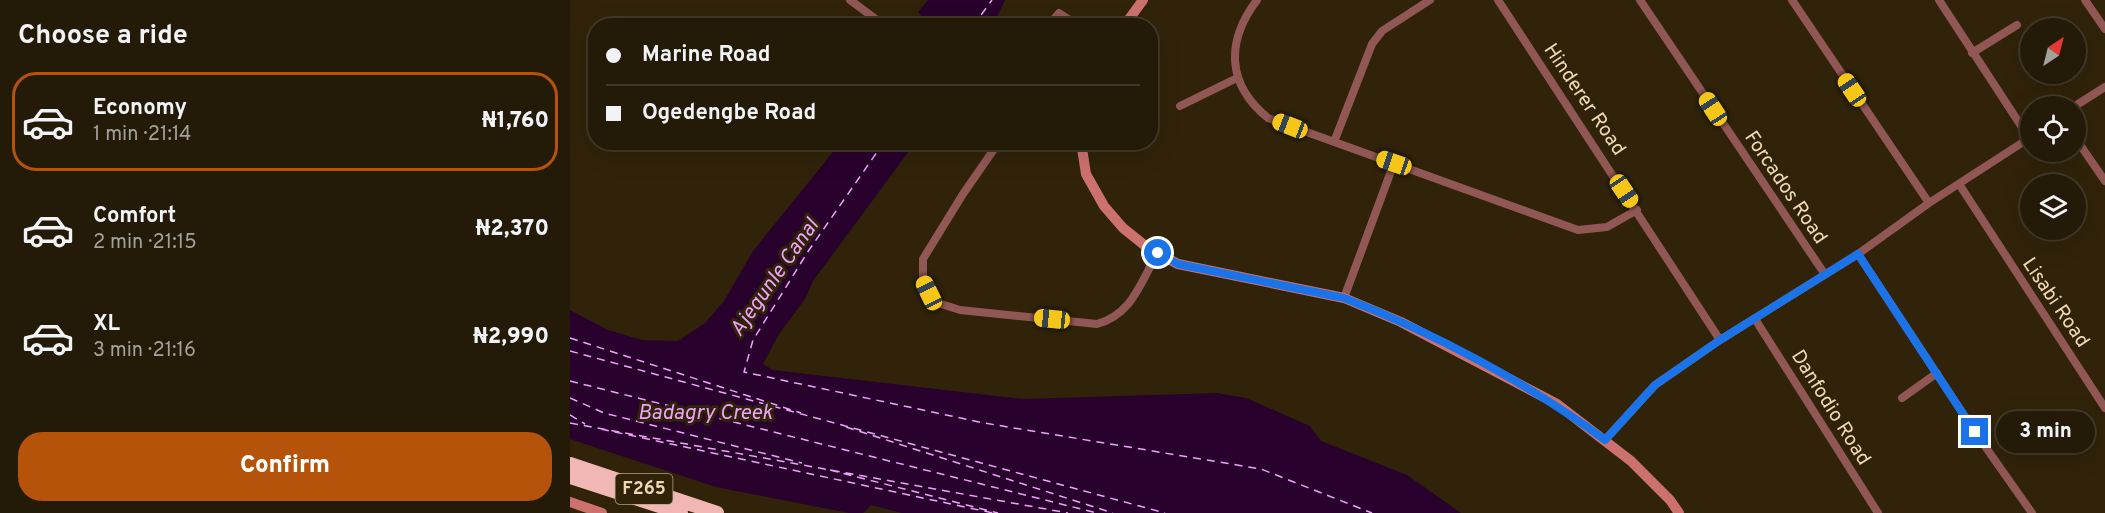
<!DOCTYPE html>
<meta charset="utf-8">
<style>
:root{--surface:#241a08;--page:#302716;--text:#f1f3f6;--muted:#a3a19c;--line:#413829;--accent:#b45309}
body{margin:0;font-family:Overpass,sans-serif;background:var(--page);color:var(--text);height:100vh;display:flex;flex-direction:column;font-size:22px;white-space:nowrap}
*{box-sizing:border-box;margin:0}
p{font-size:20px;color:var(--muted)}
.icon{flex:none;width:33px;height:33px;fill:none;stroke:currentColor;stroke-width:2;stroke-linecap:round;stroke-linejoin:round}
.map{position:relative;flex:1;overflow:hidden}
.drawer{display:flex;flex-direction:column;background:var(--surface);width:570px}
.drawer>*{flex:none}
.banner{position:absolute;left:18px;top:18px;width:570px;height:132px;border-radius:24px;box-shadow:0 6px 24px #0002,0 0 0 2px var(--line);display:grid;align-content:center;height:132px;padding:0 18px;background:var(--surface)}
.needle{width:39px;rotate:35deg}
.controls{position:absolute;left:1450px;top:18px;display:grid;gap:12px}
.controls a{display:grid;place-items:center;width:66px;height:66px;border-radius:50%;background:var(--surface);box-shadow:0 6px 24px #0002,0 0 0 2px var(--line);font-size:30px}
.end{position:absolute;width:27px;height:27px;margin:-14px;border:8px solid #1a73e8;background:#fff;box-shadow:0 0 0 3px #fff}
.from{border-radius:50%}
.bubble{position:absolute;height:42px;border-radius:21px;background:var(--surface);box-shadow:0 6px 24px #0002,0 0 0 2px var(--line);font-size:20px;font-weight:800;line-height:42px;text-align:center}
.car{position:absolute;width:18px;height:36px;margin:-18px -9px;border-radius:8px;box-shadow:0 0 4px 2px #0007;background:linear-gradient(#f5c518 24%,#345 0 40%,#f5c518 0 76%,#345 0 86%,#f5c518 0)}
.banner b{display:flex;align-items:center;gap:21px;height:57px;font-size:22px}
.banner b+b{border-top:2px solid var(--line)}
.banner i{width:15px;height:15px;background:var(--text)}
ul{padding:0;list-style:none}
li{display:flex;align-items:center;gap:18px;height:99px;margin:0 12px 9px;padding:0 6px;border:3px solid transparent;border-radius:24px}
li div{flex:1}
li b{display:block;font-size:22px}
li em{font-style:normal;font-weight:800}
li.on{border-color:var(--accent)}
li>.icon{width:54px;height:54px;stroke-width:1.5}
h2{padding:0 18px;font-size:27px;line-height:72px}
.cta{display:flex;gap:12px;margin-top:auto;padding:12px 18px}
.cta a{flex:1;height:69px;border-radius:24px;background:var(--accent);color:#fff;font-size:24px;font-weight:800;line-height:69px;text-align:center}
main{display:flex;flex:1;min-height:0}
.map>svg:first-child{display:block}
</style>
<main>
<section class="drawer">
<h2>Choose a ride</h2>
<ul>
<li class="on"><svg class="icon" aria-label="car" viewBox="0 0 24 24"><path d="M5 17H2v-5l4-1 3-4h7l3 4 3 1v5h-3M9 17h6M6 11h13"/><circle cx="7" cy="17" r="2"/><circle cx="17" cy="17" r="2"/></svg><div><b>Economy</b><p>1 min · 21:14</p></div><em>₦1,760</em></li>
<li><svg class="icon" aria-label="car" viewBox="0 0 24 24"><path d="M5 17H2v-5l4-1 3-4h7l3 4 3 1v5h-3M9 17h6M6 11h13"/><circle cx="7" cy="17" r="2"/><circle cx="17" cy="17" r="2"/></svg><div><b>Comfort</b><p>2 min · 21:15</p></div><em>₦2,370</em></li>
<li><svg class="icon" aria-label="car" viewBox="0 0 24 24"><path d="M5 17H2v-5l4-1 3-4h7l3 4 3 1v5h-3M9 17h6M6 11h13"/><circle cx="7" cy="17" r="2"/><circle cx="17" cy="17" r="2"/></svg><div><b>XL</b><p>3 min · 21:16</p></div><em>₦2,990</em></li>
</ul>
<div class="cta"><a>Confirm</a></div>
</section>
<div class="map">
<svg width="1535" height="513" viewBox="0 0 1535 513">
<rect width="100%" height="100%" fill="#30230a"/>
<path fill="#28022d" d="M358,0h77l-12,25h-78l6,-10 -3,-3z
M264,143h81l-102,138 -8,18 -26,35 -16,30 10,6 250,29 194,-6 29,5 64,28 11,15 86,34 54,38h-559l-31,-8 -8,8h-14l-133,-26 -146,-48v-129l38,20 34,10 36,1 27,-18 19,-22 29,-50 84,-104z"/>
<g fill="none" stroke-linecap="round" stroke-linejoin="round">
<path stroke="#efa4fa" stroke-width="1.5" stroke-dasharray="8 6" stroke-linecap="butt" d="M403,26l19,-26
M314,142l-75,108 -56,90 -9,32 240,51 277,46 111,44
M0,338l231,75
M0,351l595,162
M0,381l527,132
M0,398l34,15 198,50
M0,415l15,9
M0,423l498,90
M276,427l267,86
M31,429l392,84
M260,470l168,43"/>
<path stroke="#915755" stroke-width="8" d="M280,0l35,26
M687,0c-31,41 -31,84 11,118l310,112 29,-3 30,-17
M928,0l222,340
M1070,0l184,273
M1222,0l137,203
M1369,0l90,138
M1515,0l20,29
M478,26l11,-13 20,13
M1402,53l45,-28
M610,106l57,-28
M1505,106l30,-19
M1506,139l29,42
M429,142l-36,52 -40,65v22l6,12 9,10 22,7 137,14c36,-10 43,-42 61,-71
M764,142l38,-98 10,-13 48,-31
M1389,184l146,224
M1288,254l117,178 57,81
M774,298l50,-135
M1185,319l123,194
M1332,398l35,-25
M1035,440l50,-55 65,-45 138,-86 71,-51 102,-66"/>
<path stroke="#cd716f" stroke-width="10" d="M554,26l19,-26
M511,142l5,32 18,32 19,22 25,20 30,16 166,34 57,24 156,82 74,57 39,39 9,13
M0,502l32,11"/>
<path stroke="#f1b7b4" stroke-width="14" d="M0,464l147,49
M0,477l111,36"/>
</g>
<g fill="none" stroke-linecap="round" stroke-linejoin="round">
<path stroke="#1a73e8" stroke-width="8" d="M588,253l20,11 166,34c88,34 186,86 261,142l50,-55 65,-45 138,-86 117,178"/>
</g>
<g text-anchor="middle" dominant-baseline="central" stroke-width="6" stroke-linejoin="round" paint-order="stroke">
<rect fill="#30230a" stroke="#b5a280" stroke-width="1.5" x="45.5" y="474" width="57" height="30" rx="4.5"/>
<g font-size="18" font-weight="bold" fill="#eed9b3">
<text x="74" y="489">F265</text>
</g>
<g font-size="20" fill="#eed9b3" stroke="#30230a">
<text transform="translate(1014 100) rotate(56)">Hinderer Road</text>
<text transform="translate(1215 188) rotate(56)">Forcados Road</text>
<text transform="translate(1485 303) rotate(56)">Lisabi Road</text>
<text transform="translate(1260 408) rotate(58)">Danfodio Road</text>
</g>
<g font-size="21" font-style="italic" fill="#efa4fa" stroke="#30230a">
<text transform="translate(205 278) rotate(-55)">Ajegunle Canal</text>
<text x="135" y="413">Badagry Creek</text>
</g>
</g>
</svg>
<div class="controls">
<a><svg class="needle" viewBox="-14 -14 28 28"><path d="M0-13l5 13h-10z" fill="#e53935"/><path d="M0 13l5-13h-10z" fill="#a3a19c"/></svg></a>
<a><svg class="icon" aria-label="locate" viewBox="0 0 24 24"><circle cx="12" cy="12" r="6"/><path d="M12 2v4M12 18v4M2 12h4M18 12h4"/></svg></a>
<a><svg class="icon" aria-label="layers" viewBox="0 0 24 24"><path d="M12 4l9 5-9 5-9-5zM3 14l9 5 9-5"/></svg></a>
</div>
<i class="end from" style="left:588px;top:253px"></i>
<i class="end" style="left:1405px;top:432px"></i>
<div class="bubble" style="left:1426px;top:411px;width:99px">3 min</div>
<i class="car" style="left:1282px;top:90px;rotate:326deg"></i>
<i class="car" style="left:1143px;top:109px;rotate:327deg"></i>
<i class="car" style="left:720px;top:126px;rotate:291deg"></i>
<i class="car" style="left:824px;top:163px;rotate:289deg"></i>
<i class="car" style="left:1054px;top:191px;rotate:146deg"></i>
<i class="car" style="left:359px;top:293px;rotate:334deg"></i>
<i class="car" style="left:482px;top:319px;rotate:276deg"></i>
<div class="banner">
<b><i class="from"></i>Marine Road</b>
<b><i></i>Ogedengbe Road</b>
</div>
</div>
</main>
